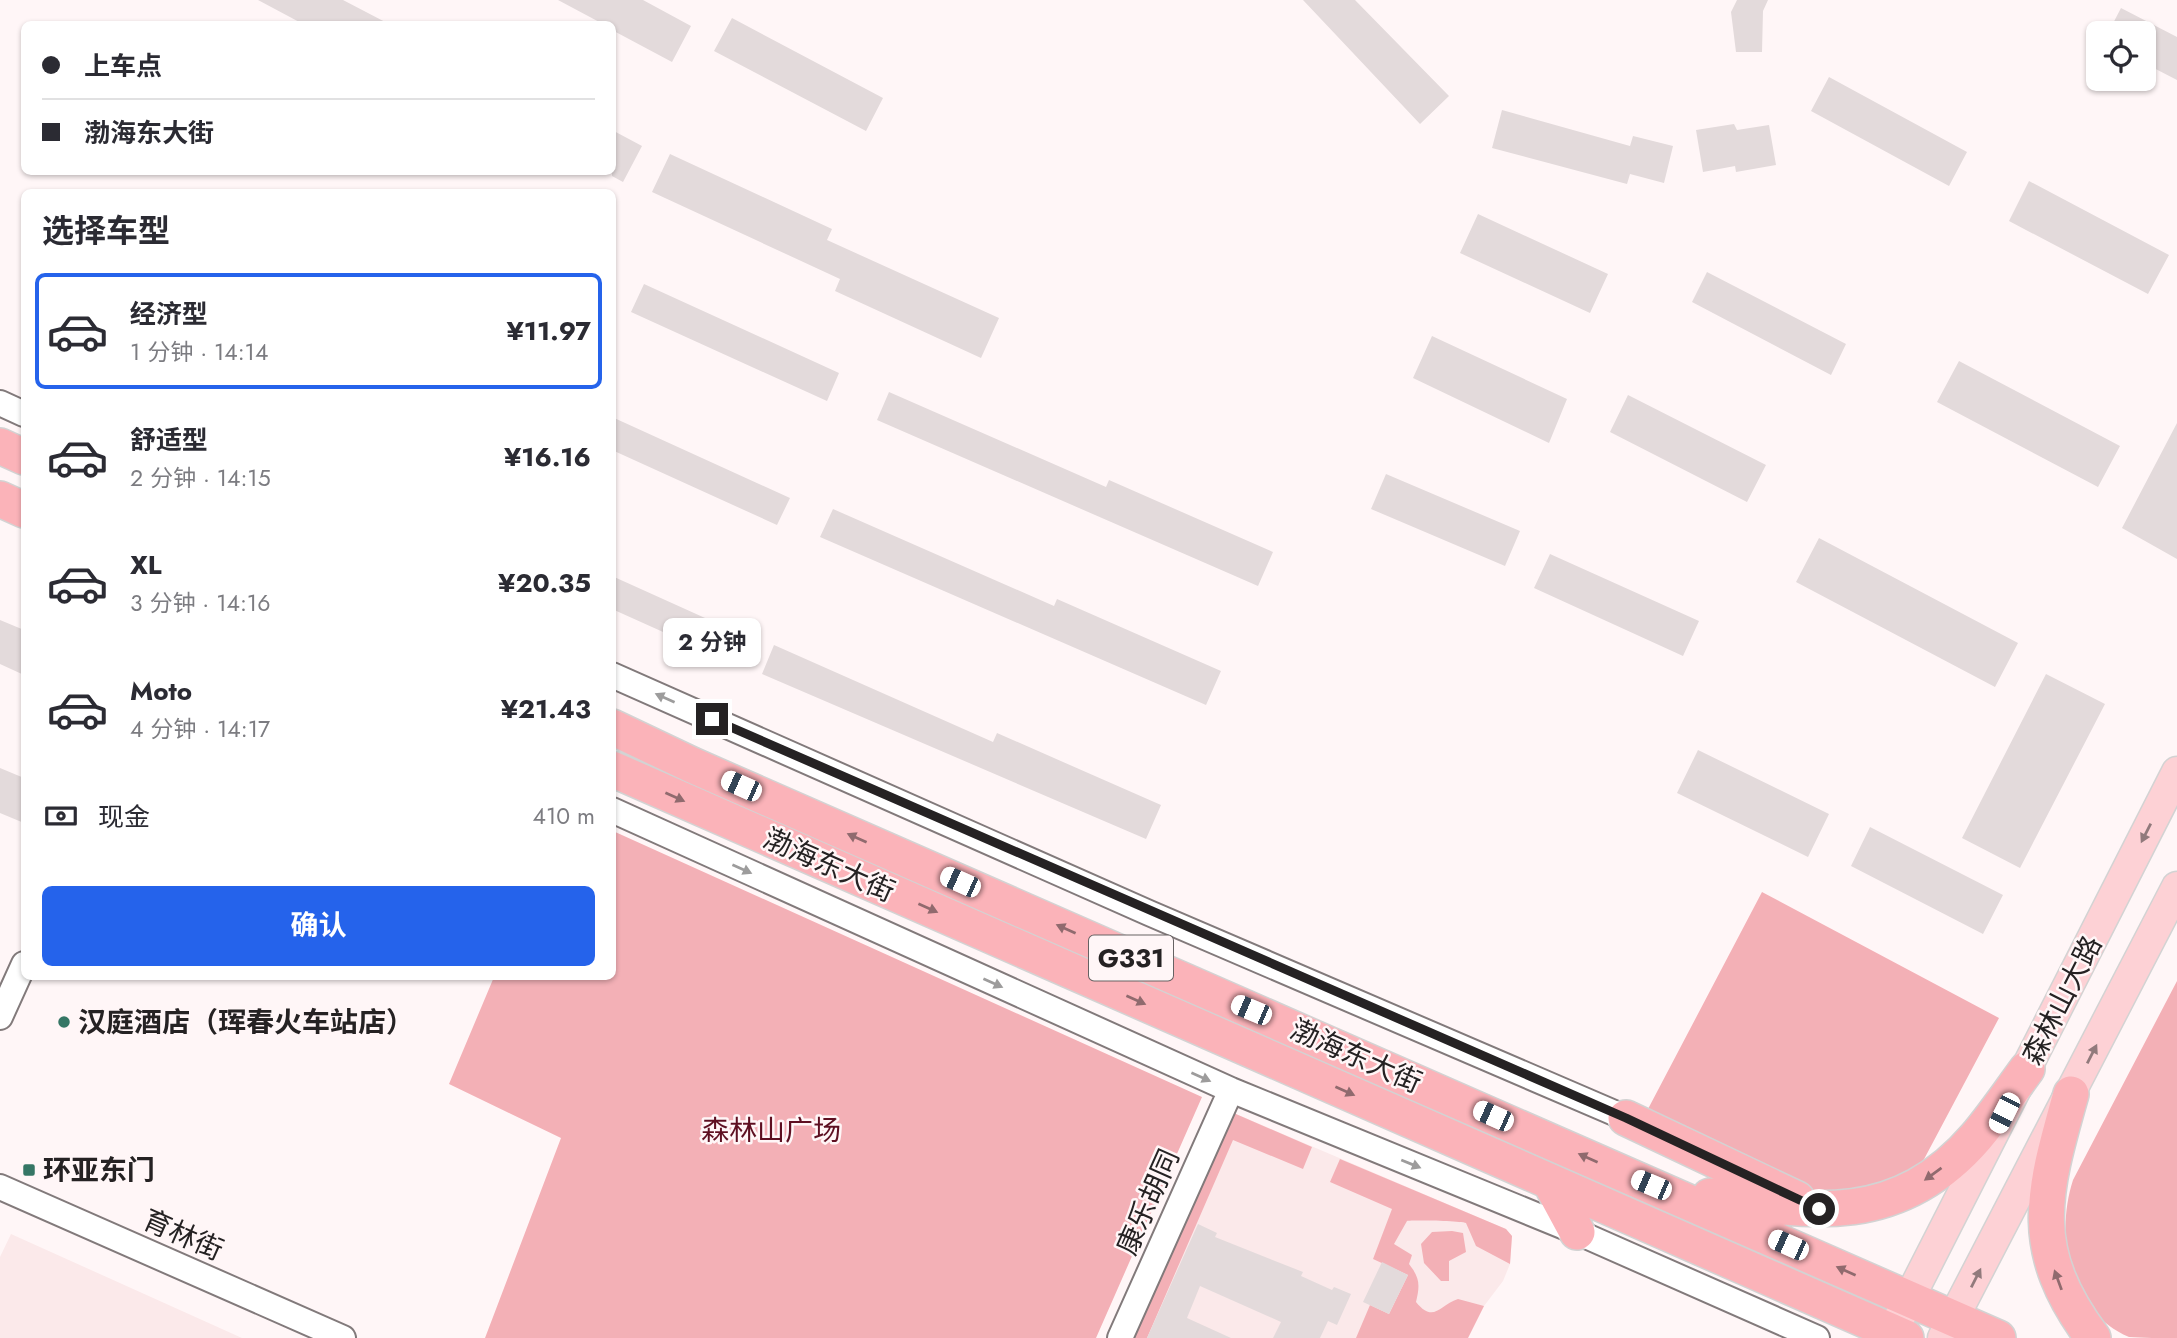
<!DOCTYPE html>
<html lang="zh">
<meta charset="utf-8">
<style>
:root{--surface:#fff;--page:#f7f7f7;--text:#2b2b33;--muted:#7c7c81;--line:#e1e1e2;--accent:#2563eb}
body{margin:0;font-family:Jost,"Noto Sans SC",sans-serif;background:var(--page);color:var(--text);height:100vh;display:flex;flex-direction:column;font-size:26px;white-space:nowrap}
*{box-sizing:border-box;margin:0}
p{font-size:23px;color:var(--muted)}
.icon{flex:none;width:38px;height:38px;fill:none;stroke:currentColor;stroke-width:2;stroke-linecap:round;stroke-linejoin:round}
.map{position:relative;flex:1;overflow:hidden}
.sheet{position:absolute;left:21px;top:189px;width:595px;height:791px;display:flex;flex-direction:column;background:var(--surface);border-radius:10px;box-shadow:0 2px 5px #0004}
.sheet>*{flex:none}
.hud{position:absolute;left:21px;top:21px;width:595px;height:154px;border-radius:10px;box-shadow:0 2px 5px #0004;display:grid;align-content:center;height:154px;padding:0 21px;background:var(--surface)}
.tools{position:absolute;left:2086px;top:21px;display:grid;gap:14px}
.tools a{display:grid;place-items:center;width:70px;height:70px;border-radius:10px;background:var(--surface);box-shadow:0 2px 5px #0004;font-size:35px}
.end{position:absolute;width:32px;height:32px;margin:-16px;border:9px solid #252223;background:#fff;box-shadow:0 0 0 4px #fff}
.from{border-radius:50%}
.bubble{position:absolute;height:49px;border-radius:10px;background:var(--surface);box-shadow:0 2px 5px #0004;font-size:23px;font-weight:700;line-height:49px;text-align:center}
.car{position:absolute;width:21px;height:42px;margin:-21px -10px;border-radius:9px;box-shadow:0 0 5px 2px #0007;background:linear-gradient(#fff 24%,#345 0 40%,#fff 0 76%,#345 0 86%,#fff 0)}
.hud b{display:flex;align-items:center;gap:24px;height:66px;font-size:26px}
.hud b+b{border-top:2px solid var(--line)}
.hud i{width:18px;height:18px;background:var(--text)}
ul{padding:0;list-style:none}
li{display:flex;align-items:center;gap:21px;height:116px;margin:0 14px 10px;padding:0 7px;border:4px solid transparent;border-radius:10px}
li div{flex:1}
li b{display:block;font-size:26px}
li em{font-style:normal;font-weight:700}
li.selected{border-color:var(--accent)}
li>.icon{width:63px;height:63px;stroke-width:1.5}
h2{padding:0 21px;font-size:32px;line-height:84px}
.pay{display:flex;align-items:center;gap:18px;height:77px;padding:0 21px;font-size:26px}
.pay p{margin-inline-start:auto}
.cta{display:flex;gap:14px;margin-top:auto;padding:14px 21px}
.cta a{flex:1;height:80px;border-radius:10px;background:var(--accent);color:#fff;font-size:28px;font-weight:700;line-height:80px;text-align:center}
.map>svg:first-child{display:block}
</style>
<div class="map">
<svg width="2177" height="1338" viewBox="0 0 2177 1338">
<rect width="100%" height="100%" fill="#fff6f7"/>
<path fill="#fbe9ea" d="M1229,1111l277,118 6,7 -2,28 -7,17 -19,25 -16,32h-338z
M11,1234l231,104h-242v-81z"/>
<path fill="#f3b0b6" d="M613,831l589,266 -106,241h-611l76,-200 -112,-54 45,-107 118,-1z
M1762,892l237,126 -77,145 -43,28 -61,7 -170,-89z
M2177,981v357c-14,0 -36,0 -48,-1 -61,-26 -74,-101 -56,-157z
M1229,1111l83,36 -9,22 -70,-29 -86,198h-17z
M1340,1159l166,70 6,7 -2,28 -34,-18 -10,-23c-6,-2 -53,-3 -59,-2l-13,23 18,11 -3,9c11,14 11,21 7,38 18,22 23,3 42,-3l26,7 -16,32h-112l14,-33 19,9 19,-39 -35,-16 19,-50 -62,-27z
M1452,1231l11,2 3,19 -17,9v20h-8l-17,-18 -3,-19 11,-12z"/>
<path fill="#e3dadb" d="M258,0h85l46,24h-86z
M558,0h85l48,26 -19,36 -60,-32v-6h-9z
M1303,0h52l94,96 -29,28z
M1737,0h31l-5,11 -1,41h-26l-5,-40z
M2121,8l56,29v43l-33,-17v-30h-36z
M732,18l151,80 -17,33 -152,-80z
M1829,77l138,75 -18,34 -138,-75z
M1502,110l128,36 3,-10 40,10 -9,37 -34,-9 -3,10 -135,-36z
M1734,124l3,6 32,-5 7,40 -40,7 -1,-6 -32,6 -7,-42z
M612,130l30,16 -19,36 -11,-6z
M670,154l162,75 -5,11 172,78 -18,40 -146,-67 5,-12 -188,-87z
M2029,181l140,74 -21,39 -139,-73z
M1478,214l130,60 -18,39 -130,-60z
M1707,272l139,72 -15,31 -139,-73z
M644,284l195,89 -12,28 -196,-89z
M1432,336l135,63 -18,44 -136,-65z
M1959,361l161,85 -22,41 -161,-85z
M889,392l217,95 3,-7 164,72 -15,34 -381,-166z
M1628,395l138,70 -19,37 -137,-70z
M612,417l178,81 -13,27 -165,-75z
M2177,423v136l-55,-31z
M1386,474l134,57 -15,35 -134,-57z
M833,509l221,97 3,-7 164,72 -15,34 -386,-168z
M1819,538l199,105 -23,44 -199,-105z
M1550,554l149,67 -16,35 -149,-68z
M612,576l113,51 -13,27 -100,-45z
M0,620l24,10v45l-24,-11z
M774,645l219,97 4,-9 164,72 -15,34 -384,-165z
M2046,674l59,30 -85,164 -58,-30z
M1698,750l131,64 -21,43 -131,-64z
M0,768l24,10v45l-24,-10z
M1870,827l133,68 -20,39 -132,-68z
M1198,1224l19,9 -2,4 88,35 -2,4 31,14 2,-3 17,7 -14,31 -9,-4 -8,17h-47l8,-16 -81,-36 -13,32 44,20h-84z
M1382,1262l26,13 -19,39 -26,-12z"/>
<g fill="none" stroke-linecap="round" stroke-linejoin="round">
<g stroke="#827a7b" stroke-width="28">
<path id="minor" d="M0,403l24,11
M612,675l537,238 477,205
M612,810l619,280 346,142 240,106
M0,1017l24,-53
M0,1187l343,151
M1120,1338l111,-248"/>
</g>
<g stroke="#d3d3d3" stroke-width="33">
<path id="major" d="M1889,1338l288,-566
M1943,1338l234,-451"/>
</g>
<g stroke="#d3d3d3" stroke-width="38">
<path id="highway" d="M0,446l24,11
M0,499l24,11
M612,727l80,38 1306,573
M612,769l1294,569
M2071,1094c-28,99 -45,155 22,244
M1626,1118l171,81
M1550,1182l27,50
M1710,1196c103,19 190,29 266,-59 18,-21 34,-45 51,-68"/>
</g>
<use href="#minor" stroke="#fff" stroke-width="24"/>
<use href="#major" stroke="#fdd1d5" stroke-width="30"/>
<use href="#highway" stroke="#fbb3b9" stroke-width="35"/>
</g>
<defs><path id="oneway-solid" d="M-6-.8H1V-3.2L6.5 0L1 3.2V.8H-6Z" transform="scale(1.75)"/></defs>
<g fill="#9d9c9c">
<use href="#oneway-solid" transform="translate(665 698) rotate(-156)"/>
<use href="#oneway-solid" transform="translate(742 869) rotate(24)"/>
<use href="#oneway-solid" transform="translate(993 983) rotate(24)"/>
<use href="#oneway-solid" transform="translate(1201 1077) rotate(24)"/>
<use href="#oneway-solid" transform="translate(1411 1164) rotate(22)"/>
</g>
<g fill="#906a6e">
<use href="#oneway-solid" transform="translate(675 797) rotate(24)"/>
<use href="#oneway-solid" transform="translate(857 838) rotate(-156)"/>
<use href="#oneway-solid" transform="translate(928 908) rotate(24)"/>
<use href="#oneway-solid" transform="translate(1066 929) rotate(-156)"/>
<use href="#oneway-solid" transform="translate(1136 1000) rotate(24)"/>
<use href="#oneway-solid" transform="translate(1345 1091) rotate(24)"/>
<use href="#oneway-solid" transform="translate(1588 1158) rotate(-156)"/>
<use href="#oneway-solid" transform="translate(1933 1174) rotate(144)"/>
<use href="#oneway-solid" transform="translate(1846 1271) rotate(-156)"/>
<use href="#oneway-solid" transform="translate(2058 1280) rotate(-110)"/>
</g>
<g fill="#917a7c">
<use href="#oneway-solid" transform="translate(2146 833) rotate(117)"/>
<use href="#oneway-solid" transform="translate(2092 1054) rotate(-63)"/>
<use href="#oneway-solid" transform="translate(1976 1278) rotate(-63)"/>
</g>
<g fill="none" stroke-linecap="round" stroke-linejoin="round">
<path stroke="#252223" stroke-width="9" d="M712,719l914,399 193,91"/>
</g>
<g fill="#357665" stroke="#fff6f7" stroke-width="2.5">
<circle cx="64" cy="1022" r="7"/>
<rect x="22" y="1163" width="14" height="14" rx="3.5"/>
</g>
<g text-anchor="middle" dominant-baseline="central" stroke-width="5" stroke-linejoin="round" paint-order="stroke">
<rect fill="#fff6f7" stroke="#666263" stroke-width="2" x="1089" y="935.5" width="84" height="45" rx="5"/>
<g font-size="26" font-weight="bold" fill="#252223">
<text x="1131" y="958">G331</text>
</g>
<g font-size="28" fill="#252223" stroke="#fff6f7">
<text transform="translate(829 865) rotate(24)">渤海东大街</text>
<text transform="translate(2062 1000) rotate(-63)">森林山大路</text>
<text transform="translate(1356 1056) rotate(24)">渤海东大街</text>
<text transform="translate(1148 1202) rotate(-66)">康乐胡同</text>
<text transform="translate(183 1235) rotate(24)">育林街</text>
</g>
<g font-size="28" font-weight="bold" fill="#252223" stroke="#fff6f7" text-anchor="start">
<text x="78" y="1022">汉庭酒店（珲春火车站店）</text>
<text x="43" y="1170">环亚东门</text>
</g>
<g font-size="28" fill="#5e0f21" stroke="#fff6f7">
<text x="771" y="1130">森林山广场</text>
</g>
</g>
</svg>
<div class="tools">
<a><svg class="icon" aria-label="locate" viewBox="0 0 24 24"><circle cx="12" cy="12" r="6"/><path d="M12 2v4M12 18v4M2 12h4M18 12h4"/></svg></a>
</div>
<i class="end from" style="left:1819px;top:1209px"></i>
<i class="end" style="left:712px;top:719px"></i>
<div class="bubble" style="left:663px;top:618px;width:98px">2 分钟</div>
<i class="car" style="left:741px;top:786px;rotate:294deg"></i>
<i class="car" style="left:960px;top:882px;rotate:294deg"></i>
<i class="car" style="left:1251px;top:1010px;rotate:293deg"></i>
<i class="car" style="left:2004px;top:1113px;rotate:207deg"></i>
<i class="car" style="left:1493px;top:1116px;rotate:294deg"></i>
<i class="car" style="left:1651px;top:1185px;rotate:293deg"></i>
<i class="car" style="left:1788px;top:1245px;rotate:294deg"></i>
<div class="hud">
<b><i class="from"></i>上车点</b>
<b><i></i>渤海东大街</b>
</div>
<section class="sheet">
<h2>选择车型</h2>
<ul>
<li class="selected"><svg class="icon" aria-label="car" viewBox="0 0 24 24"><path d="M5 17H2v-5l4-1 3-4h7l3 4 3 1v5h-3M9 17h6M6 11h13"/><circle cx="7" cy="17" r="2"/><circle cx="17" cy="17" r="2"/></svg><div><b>经济型</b><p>1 分钟 · 14:14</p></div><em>¥11.97</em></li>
<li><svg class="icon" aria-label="car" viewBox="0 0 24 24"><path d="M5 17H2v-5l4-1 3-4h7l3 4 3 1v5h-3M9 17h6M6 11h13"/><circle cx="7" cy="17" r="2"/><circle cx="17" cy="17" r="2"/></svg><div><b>舒适型</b><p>2 分钟 · 14:15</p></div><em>¥16.16</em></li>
<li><svg class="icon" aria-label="car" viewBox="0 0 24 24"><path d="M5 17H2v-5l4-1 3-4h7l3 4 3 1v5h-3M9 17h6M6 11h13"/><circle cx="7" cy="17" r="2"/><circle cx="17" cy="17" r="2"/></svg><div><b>XL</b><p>3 分钟 · 14:16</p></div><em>¥20.35</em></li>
<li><svg class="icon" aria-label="car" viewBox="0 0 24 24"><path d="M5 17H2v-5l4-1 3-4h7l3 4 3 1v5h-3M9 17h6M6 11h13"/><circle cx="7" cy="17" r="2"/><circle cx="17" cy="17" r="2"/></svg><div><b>Moto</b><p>4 分钟 · 14:17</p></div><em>¥21.43</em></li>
</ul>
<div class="pay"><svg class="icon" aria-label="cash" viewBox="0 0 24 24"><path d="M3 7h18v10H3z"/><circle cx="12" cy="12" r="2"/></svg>现金<p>410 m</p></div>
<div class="cta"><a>确认</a></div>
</section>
</div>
